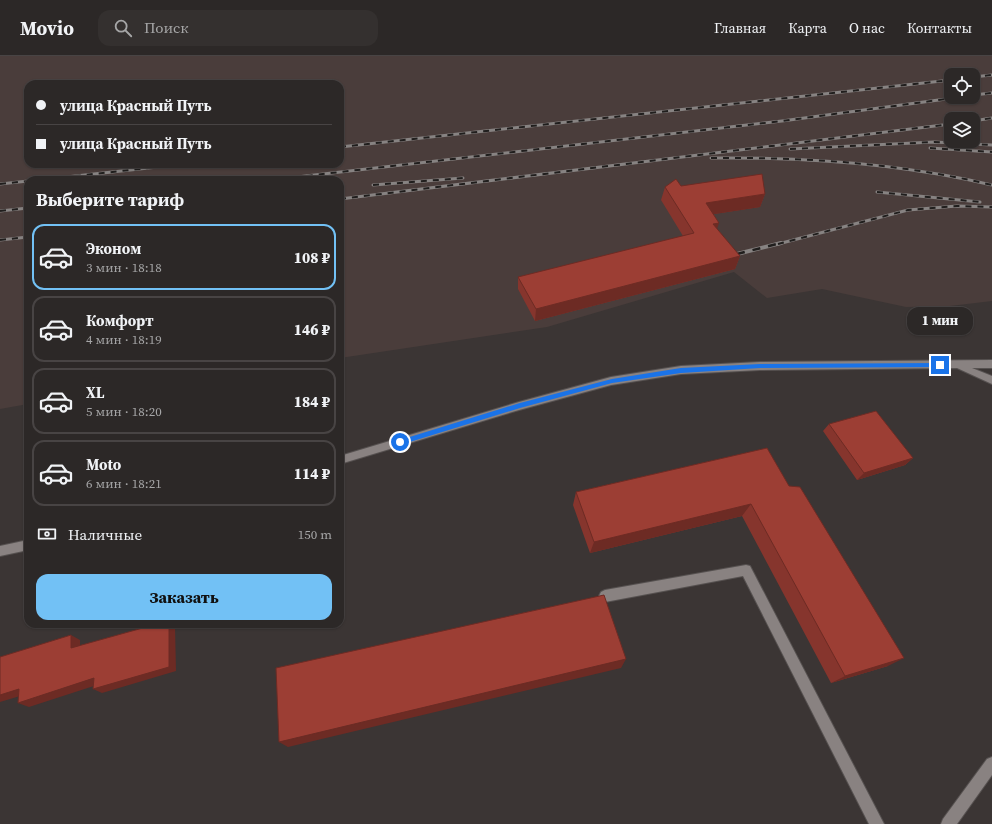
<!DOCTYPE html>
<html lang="ru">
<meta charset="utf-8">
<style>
:root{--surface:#2c2827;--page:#34302f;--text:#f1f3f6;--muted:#a6a6a7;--line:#484444;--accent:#72c1f5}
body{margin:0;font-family:"Source Serif 4",serif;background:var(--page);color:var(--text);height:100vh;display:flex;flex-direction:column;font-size:15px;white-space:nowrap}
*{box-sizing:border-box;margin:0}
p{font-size:13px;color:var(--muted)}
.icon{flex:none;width:22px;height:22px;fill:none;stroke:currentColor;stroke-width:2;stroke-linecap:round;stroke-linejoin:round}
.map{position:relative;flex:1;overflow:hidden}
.drawer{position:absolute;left:24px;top:120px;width:320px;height:452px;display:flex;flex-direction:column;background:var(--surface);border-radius:12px;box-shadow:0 1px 3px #0004,0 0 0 1px var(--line)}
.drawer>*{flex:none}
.banner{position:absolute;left:24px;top:24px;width:320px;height:88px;border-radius:12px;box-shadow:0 1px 3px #0004,0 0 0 1px var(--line);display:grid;align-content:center;height:88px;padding:0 12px;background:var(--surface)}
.buttons{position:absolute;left:944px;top:12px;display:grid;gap:8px}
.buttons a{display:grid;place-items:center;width:36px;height:36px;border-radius:8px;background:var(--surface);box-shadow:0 1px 3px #0004,0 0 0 1px var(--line);font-size:20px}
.end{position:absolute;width:18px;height:18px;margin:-9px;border:5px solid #1a73e8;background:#fff;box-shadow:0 0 0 2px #fff}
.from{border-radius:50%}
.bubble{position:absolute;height:28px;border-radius:12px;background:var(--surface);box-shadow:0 1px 3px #0004,0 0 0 1px var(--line);font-size:13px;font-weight:800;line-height:28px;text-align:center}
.banner b{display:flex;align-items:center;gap:14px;height:38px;font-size:15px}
.banner b+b{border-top:1px solid var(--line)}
.banner i{width:10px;height:10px;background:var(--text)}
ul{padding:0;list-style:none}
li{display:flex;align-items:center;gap:12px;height:66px;margin:0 8px 6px;padding:0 4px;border:2px solid var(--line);border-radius:12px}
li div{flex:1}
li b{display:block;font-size:15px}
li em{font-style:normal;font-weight:800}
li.selected{border-color:var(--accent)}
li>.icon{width:36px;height:36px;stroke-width:1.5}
h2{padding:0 12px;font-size:18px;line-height:48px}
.pay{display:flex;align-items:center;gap:10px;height:44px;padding:0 12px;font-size:15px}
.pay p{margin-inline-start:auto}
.primary-button{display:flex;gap:8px;margin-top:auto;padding:8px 12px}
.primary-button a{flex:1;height:46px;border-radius:12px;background:var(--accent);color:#111;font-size:16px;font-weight:800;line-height:46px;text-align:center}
header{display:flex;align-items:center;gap:24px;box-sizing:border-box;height:56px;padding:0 20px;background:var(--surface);border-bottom:1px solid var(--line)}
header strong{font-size:19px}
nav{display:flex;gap:22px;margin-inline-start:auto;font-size:14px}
.search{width:280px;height:36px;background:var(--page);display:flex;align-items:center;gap:10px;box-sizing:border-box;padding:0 14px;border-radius:12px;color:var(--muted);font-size:15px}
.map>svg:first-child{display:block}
</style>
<header>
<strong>Movio</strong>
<div class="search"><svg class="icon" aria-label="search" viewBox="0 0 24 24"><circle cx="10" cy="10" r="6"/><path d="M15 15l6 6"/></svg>Поиск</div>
<nav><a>Главная</a><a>Карта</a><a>О нас</a><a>Контакты</a></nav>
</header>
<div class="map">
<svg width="992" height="768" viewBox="0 0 992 768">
<rect width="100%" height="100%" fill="#3b3534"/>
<path fill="#4a3d3b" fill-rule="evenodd" d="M0,0h992v245l-42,5 -44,1 -84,-18 -55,9 -33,-26 -187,55 -207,31v-178h-312v224l-28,5zM951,19h22v22h-22zM28,28h312v80h-312zM951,63h22v22h-22z"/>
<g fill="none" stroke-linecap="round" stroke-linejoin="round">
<g stroke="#565150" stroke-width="2">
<path id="service" d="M746,509l4,1 134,258h-15l-126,-248 -138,26 -4,-2 -2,-4 2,-4 4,-2z"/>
</g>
<g stroke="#565150" stroke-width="2">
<path id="secondary" d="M992,304v8h-20l20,8v8l-35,-16 -197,2 -79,4 -70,11 -92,25 -179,54v-8l179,-54 92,-25 70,-11 79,-4z
M28,484v10l-28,6v-10z
M992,701v18l-35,49h-16l2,-5 44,-60z"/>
</g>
<use href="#service" fill="#898281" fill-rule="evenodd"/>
<use href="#secondary" fill="#898281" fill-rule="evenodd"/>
<g stroke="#878382" stroke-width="3">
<path id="rail-far1" d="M973,21l19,-2
M973,39l19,-2
M973,65l19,-3
M340,91l611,-67
M930,92l62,4
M790,93l144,-7 58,3
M711,102c95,-1 188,5 281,27
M39,124l146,-16
M271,124l511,-59 179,-24
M0,128l28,-3
M373,129l90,-7
M877,136l103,10
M340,143l611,-75
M0,155l28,-3
M0,184l28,-3
M778,188l130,-34 49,-4 35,1"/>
</g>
<g stroke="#878382" stroke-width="4">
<path id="rail" d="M737,198l44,-11"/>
</g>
<use href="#rail-far1" stroke="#201e1d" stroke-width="2" stroke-dasharray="6" stroke-linecap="butt"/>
<use href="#rail" stroke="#201e1d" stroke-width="2.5" stroke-dasharray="8" stroke-linecap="butt"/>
</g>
<path fill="#86352d" d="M681,130l84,8 -5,13 -46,7 3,15 23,27 -5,13 -200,52 -17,-32v-12l165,-41 -22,-36 4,-13z
M829,368l84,34 -8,7 -48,15 -34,-49z
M767,392l121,218 -57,17 -89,-167 -152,37 -17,-48 3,-13z"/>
<path fill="#6d2b24" d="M765,138l-5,13 -58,9 4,-13z
M719,167l-4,12 -2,-11z
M740,200l-5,13 -200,52 1,-12z
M913,402l-8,7 -48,15 7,-7z
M751,448l-9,12 -152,37 4,-11z
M169,568h4l2,2 1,45 -74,22 -9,-4z
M71,579l9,5v13l-9,-5z
M904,602l-16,8 -57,17 14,-7z
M626,603l-5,9 -333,79 -9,-5z
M94,622l9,5 -74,24 -11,-4z
M19,633l11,4 -30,9v-7z"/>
<path fill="#9c3e34" stroke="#6d2b24" d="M762,118l3,20 -59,9 13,20 -6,1 27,32 -204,53 -18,-32 176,-44 -29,-46 11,-8 5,7z
M876,355l37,47 -49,15 -35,-49z
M767,392l22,38 11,1 104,171 -59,18 -94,-172 -157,38 -18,-50z
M604,539l22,64 -347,83 -3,-74z
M157,568h12v43l-76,22 1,-11 -76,25 1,-14 -19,6v-38l71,-22v13z"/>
<path fill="#1a73e8" d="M940,307l3,2 -3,2 -180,1 -79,5 -69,10 -92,25 -120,37 -3,-3 3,-2 120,-37 92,-24 69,-11 79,-4z"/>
</svg>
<div class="buttons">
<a><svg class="icon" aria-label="locate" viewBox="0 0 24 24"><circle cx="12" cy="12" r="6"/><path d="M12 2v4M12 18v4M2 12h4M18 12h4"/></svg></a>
<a><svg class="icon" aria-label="layers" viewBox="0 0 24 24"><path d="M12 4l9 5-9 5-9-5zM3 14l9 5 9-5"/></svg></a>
</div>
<i class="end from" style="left:400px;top:386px"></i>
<i class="end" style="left:940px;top:309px"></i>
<div class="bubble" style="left:907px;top:251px;width:66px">1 мин</div>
<div class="banner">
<b><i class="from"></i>улица Красный Путь</b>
<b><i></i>улица Красный Путь</b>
</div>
<section class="drawer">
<h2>Выберите тариф</h2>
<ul>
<li class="selected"><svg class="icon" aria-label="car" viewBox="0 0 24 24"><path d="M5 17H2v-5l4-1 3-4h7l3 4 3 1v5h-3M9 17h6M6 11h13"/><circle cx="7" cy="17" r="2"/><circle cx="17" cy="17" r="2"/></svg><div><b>Эконом</b><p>3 мин · 18:18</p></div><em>108 ₽</em></li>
<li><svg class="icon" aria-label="car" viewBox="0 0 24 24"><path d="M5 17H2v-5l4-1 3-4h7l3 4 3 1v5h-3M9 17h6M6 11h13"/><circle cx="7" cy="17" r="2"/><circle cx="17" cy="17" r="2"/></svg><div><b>Комфорт</b><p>4 мин · 18:19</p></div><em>146 ₽</em></li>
<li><svg class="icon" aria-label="car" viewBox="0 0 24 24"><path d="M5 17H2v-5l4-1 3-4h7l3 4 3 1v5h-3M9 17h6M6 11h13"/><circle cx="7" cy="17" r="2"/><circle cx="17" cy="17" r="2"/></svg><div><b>XL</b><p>5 мин · 18:20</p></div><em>184 ₽</em></li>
<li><svg class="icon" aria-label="car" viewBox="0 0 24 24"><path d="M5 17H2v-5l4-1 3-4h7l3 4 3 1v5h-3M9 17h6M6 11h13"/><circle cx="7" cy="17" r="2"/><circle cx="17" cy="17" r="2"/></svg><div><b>Moto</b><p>6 мин · 18:21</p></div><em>114 ₽</em></li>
</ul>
<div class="pay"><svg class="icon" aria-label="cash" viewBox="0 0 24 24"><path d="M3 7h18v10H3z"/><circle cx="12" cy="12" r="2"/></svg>Наличные<p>150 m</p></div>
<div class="primary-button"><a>Заказать</a></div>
</section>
</div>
